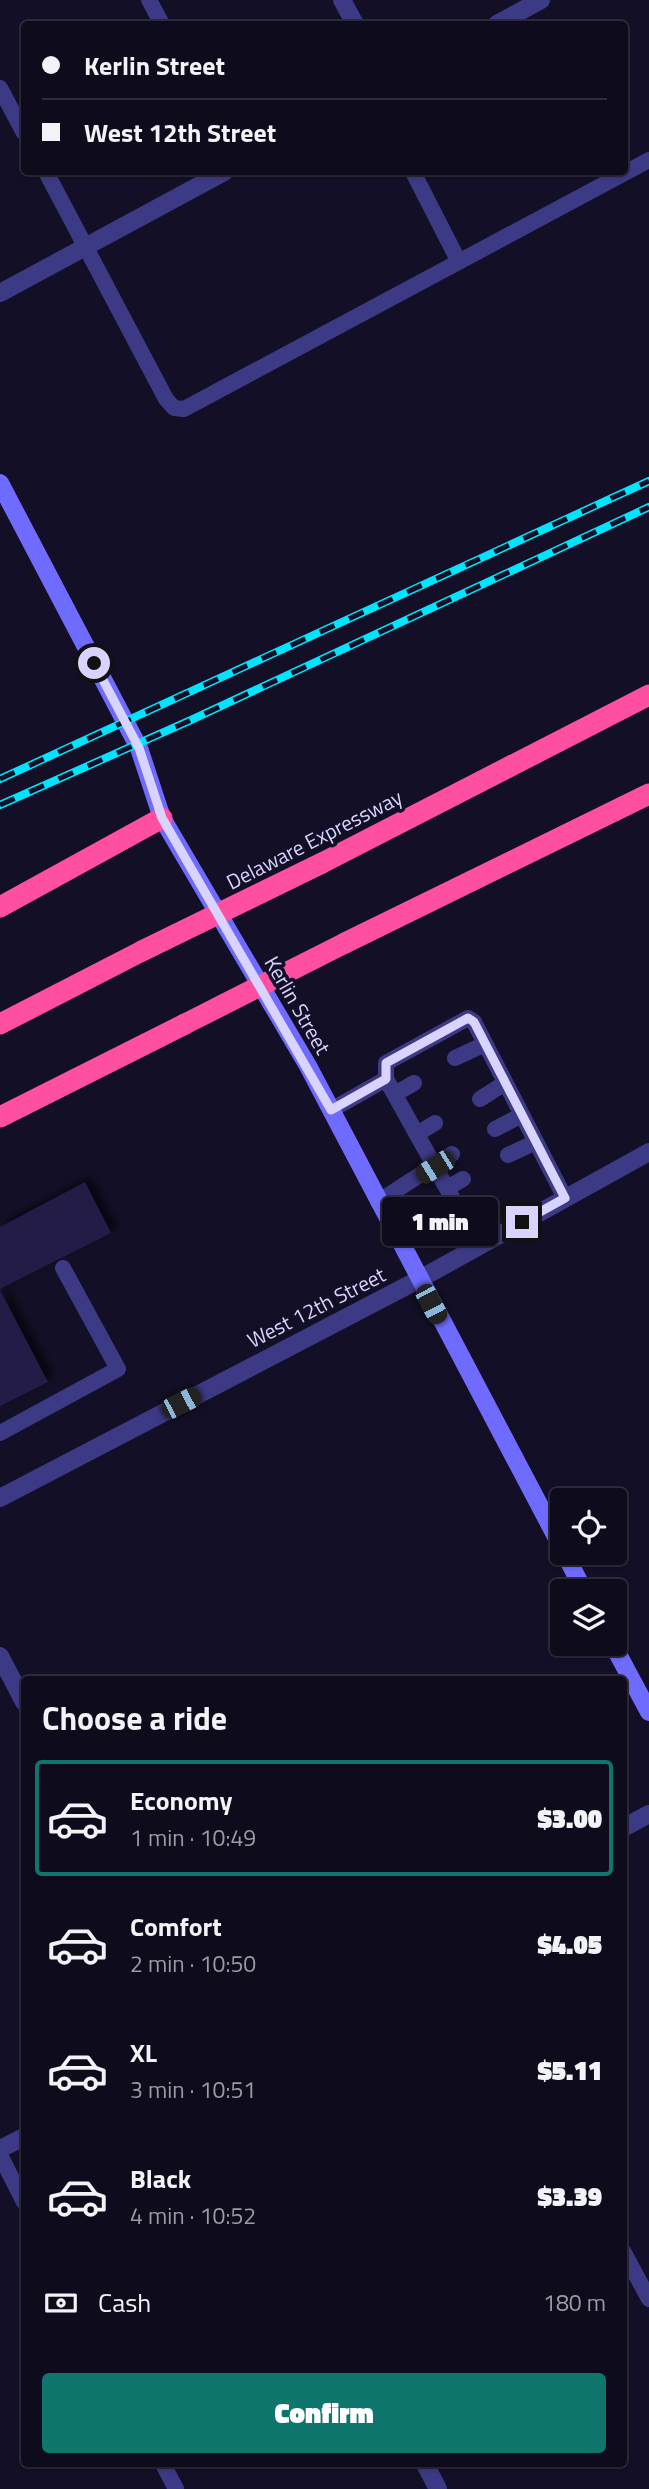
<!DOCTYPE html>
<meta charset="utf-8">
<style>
:root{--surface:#0e0b1c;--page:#171425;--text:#f1f3f6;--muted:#9b9ba3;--line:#2e2b3b;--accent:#0f766e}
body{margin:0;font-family:"Titillium Web",sans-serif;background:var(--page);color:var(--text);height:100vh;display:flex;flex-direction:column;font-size:26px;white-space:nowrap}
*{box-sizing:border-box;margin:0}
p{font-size:23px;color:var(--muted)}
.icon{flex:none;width:38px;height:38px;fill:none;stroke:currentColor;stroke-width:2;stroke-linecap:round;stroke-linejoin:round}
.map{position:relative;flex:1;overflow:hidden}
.panel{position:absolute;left:21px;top:1676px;width:606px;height:791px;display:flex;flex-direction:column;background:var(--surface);border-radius:7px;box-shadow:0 2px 5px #0004,0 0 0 2px var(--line)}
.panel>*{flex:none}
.guide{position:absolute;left:21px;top:21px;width:607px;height:154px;border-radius:7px;box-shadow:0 2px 5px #0004,0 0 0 2px var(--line);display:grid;align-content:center;height:154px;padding:0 21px;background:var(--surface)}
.fabs{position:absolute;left:550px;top:1488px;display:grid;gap:14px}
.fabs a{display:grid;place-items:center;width:77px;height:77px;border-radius:7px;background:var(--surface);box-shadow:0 2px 5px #0004,0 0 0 2px var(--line);font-size:35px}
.end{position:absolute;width:32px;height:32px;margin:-16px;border:9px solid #d9d4ff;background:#111;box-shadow:0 0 0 4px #111}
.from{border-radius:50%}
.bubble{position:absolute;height:49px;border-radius:7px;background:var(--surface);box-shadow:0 2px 5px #0004,0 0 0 2px var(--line);font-size:23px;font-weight:800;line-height:49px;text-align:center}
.car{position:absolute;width:21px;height:42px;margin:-21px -10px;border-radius:9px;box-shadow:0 0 5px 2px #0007;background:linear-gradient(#222 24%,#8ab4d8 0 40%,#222 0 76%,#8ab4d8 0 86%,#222 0)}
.guide b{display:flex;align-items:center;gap:24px;height:66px;font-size:26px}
.guide b+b{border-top:2px solid var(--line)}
.guide i{width:18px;height:18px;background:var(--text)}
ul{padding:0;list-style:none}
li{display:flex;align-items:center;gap:21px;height:116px;margin:0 14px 10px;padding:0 7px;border:4px solid transparent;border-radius:7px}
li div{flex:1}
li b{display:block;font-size:26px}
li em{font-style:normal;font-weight:800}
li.active{border-color:var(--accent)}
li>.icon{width:63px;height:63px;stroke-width:1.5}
h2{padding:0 21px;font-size:32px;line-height:84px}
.pay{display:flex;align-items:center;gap:18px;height:77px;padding:0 21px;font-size:26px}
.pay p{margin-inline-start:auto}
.primary-button{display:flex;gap:14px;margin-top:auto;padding:14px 21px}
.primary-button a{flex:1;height:80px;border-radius:7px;background:var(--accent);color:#fff;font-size:28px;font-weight:800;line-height:80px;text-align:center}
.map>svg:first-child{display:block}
</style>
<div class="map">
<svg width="649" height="2489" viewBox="0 0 649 2489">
<defs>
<filter id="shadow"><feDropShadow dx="6" dy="-6" stdDeviation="3.5" flood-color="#0009"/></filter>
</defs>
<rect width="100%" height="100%" fill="#130f26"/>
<path fill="#241b47" filter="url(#shadow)" d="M85,1182l26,51 -111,56v-62z
M0,1290l48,92 -48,24z"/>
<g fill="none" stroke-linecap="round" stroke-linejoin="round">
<path stroke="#3d3a85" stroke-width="16" d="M149,0l13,24
M0,88l24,45
M46,172l120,227 8,9 10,1 465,-249
M413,172l46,90
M455,1058l30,-14
M386,1079l93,167
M395,1094l19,-11
M480,1099l25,-16
M331,1110l55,-31v-16l82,-45 6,4 91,176
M495,1129l27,-14
M417,1134l18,-11
M508,1155l28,-13
M447,1188l16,-9
M378,1202l74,-48
M0,1433l118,-64 -55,-101
M0,2155l24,47
M623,2251l26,48
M163,2464l13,25"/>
<path stroke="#3d3a85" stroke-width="18" d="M342,0l13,24
M497,24l44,-24
M0,293l224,-121
M418,1280l231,-128
M0,1656l24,46
M623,1828l26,-14
M0,2149l24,-12
M425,2464l13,25"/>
<path stroke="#3d3a85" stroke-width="18" d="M0,1498l418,-218"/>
<path stroke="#6f6bff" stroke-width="18" d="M0,483l139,265 23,70 146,248 254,482
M564,1552l20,39
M612,1643l37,69"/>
<path stroke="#ff4fa3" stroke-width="21" d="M322,863l327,-168
M0,907l162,-89
M345,943l304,-149
M0,1024l142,-73
M0,1117l185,-93"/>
<g stroke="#00e5ff" stroke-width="8">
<path id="rail" d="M0,779l649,-298
M0,805l191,-85 458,-213"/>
</g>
<use href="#rail" stroke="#130f26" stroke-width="5" stroke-dasharray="16" stroke-linecap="butt"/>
<path stroke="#ff4fa3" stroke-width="21" d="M142,951l180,-88
M185,1024l160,-81"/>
</g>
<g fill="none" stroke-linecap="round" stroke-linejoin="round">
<path stroke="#d9d4ff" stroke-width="9" d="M94,663l45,85 23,70 169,292 55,-31v-16l82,-45 6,4 91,176 -43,24"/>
</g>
<g text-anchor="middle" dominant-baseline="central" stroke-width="7" stroke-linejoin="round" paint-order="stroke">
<g font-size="21" fill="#d9d4ff" stroke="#130f26">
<text transform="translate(314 839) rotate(-27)">Delaware Expressway</text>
<text transform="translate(298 1005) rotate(60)">Kerlin Street</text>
<text transform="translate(316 1307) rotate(-27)">West 12th Street</text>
</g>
</g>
</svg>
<div class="fabs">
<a><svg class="icon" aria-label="locate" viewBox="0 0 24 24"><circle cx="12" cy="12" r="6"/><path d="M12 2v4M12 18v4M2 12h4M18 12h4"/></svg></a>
<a><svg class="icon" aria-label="layers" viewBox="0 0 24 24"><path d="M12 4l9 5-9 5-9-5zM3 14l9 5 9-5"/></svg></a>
</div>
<i class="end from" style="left:94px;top:663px"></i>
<i class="end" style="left:522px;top:1222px"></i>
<div class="bubble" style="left:382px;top:1197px;width:116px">1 min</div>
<i class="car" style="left:435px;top:1167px;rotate:238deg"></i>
<i class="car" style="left:431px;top:1304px;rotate:152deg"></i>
<i class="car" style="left:181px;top:1403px;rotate:63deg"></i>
<div class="guide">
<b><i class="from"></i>Kerlin Street</b>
<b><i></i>West 12th Street</b>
</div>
<section class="panel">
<h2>Choose a ride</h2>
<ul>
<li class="active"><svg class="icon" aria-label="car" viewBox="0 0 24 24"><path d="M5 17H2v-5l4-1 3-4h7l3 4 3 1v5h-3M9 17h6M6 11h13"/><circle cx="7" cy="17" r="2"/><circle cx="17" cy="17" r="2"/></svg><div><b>Economy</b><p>1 min · 10:49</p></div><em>$3.00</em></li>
<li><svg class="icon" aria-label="car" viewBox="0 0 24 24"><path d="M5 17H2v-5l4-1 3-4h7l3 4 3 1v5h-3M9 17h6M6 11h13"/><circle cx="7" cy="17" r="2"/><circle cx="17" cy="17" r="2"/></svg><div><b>Comfort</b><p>2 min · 10:50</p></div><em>$4.05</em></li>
<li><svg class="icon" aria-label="car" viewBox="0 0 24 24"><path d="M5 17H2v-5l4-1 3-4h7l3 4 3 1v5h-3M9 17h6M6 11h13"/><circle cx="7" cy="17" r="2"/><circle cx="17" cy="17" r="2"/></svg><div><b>XL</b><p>3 min · 10:51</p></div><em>$5.11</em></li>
<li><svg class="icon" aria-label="car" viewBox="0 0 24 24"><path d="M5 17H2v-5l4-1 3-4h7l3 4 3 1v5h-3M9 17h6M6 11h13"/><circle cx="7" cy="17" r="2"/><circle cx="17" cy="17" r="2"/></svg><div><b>Black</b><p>4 min · 10:52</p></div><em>$3.39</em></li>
</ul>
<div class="pay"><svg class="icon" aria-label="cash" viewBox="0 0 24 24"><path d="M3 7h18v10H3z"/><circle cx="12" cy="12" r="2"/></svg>Cash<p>180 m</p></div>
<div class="primary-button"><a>Confirm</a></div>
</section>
</div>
